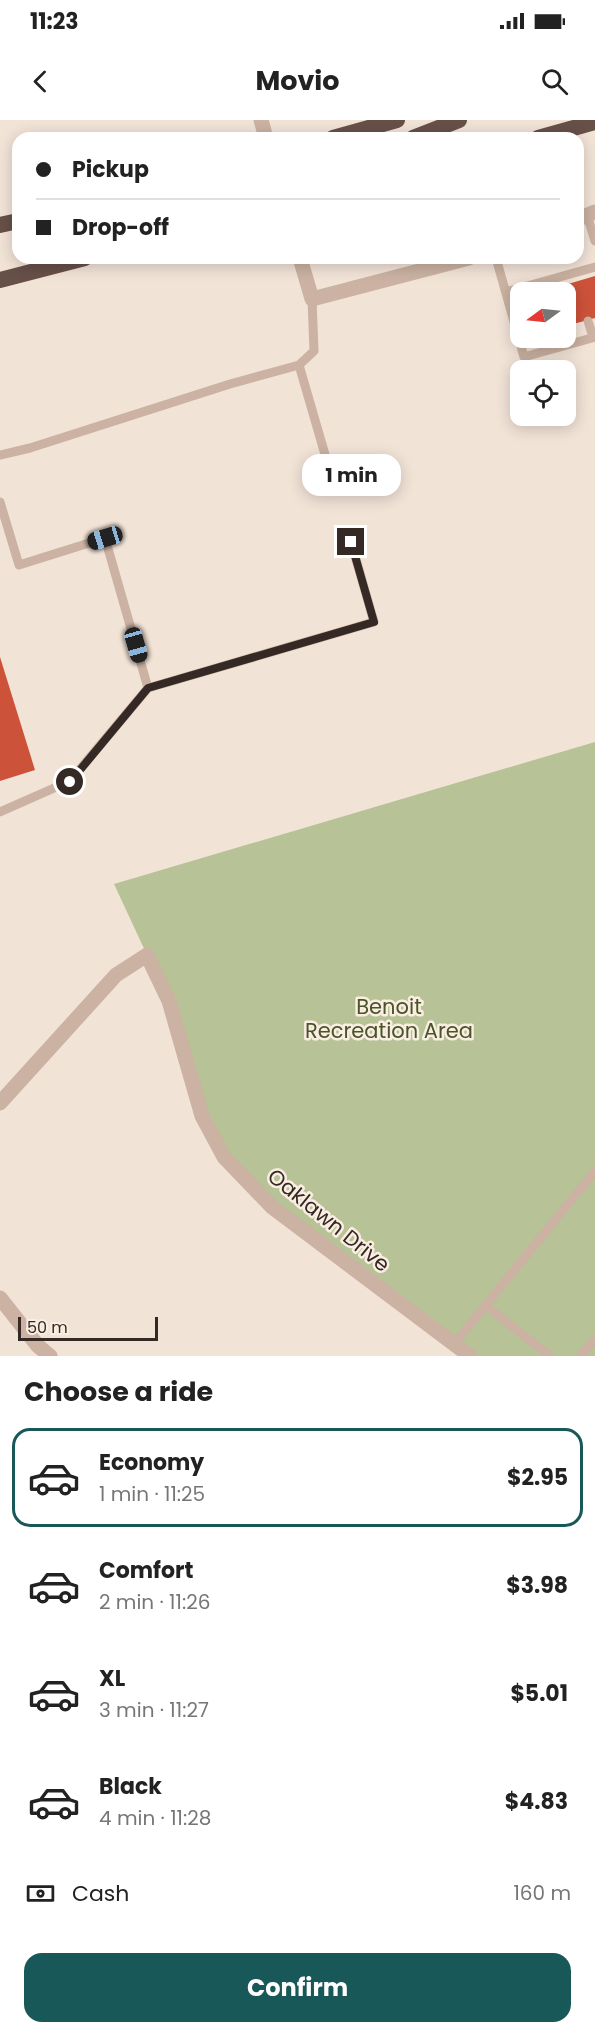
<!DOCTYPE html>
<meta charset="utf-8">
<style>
:root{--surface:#fff;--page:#f6f6f6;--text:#222;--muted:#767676;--line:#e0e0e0;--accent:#195858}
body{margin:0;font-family:Poppins,sans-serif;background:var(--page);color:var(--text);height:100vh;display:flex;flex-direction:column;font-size:22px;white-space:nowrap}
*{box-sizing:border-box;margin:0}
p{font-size:20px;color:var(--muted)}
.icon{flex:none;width:33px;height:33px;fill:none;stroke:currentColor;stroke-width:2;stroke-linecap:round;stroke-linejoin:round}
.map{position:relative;height:1236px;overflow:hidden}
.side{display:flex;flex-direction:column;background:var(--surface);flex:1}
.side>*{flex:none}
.guide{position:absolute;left:12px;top:12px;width:572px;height:132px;border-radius:18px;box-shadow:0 3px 15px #0003;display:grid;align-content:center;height:132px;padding:0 24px;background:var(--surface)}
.needle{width:39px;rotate:255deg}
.tools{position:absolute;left:510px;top:162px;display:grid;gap:12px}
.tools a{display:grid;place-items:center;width:66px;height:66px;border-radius:12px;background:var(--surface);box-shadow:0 3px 15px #0003;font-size:30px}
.scale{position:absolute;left:18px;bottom:15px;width:140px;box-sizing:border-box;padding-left:6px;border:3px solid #352925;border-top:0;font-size:16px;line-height:21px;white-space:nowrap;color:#352925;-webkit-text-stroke:4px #faeee3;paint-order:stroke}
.end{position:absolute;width:27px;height:27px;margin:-14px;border:8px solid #352925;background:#fff;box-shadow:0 0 0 3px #fff}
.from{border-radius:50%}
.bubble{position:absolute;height:42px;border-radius:18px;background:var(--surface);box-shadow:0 3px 15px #0003;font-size:20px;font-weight:700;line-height:42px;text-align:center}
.car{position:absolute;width:18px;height:36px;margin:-18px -9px;border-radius:8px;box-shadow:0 0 4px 2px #0007;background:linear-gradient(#222 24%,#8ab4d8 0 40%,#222 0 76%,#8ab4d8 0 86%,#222 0)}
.guide b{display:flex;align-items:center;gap:21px;height:57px;font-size:22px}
.guide b+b{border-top:2px solid var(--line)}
.guide i{width:15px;height:15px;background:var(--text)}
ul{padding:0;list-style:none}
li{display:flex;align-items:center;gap:18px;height:99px;margin:0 12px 9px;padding:0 12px;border:3px solid transparent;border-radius:18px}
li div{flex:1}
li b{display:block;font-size:22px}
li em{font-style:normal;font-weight:700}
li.selected{border-color:var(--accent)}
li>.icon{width:54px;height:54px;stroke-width:1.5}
h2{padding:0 24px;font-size:27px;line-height:72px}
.pay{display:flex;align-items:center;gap:15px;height:66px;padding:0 24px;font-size:22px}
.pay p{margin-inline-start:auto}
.button{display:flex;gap:12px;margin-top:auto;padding:12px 24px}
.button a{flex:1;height:69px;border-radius:18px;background:var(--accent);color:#fff;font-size:24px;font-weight:700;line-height:69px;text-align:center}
.status{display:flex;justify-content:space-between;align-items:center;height:42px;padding:0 30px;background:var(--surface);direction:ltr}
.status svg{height:16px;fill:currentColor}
header{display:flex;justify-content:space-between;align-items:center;height:78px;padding:0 24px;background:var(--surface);font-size:27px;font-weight:700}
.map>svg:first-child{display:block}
</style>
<div class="status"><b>11:23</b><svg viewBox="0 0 49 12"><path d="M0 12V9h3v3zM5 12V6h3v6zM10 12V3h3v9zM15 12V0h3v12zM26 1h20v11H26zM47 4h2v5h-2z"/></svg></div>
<header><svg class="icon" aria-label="back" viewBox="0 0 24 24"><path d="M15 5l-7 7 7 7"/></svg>Movio<svg class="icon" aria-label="search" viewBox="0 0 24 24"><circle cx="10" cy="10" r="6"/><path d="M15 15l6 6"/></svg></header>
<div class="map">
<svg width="595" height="1236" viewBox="0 0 595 1236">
<rect width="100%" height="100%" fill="#f2e3d7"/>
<path fill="#b7c296" d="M595,622v614h-125l-198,-149 -48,-50 -77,-202 -33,-71z"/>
<path fill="#cd523a" d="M595,156v42l-29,8v-34h-25z
M520,178v21l-6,-19z
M0,537l35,113 -35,11z"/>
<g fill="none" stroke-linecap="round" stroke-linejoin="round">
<path stroke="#cbb2a2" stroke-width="9" d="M587,95l8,26
M496,138l28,99 71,-20
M506,172l89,-25
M588,201l5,16
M566,208l4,16
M545,218l3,12
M299,245l34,117
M0,335l30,-7 200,-64 69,-19 15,-14 -2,-52
M0,382l19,63 86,-27 43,150
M0,692l70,-31 78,-93 226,-66 -23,-80
M486,1186l64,50
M454,1224l141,-173
M580,1236l15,-17"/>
<path stroke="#cbb2a2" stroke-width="15" d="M261,0l5,18
M578,99l17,-7
M300,138l12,41 157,-41
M0,983l116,-128 31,-20 22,46 33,115 22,41 48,50 198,149
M0,1178l38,48 12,10"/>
<path stroke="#675048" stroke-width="16" d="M333,18l64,-18
M413,18l46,-18
M538,18l57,-16
M0,105l18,-4
M0,160l85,-22"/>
</g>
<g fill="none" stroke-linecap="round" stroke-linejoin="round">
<path stroke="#352925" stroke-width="8" d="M70,662l78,-94 226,-66 -23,-80"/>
</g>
<g text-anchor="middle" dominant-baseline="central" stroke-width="5" stroke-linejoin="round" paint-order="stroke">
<g font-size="21" fill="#485528" stroke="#faeee3">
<text x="389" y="886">Benoit<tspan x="389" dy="24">Recreation Area</tspan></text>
</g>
<g font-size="21" fill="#352925" stroke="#faeee3">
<text transform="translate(329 1100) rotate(39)">Oaklawn Drive</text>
</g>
</g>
</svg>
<div class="tools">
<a><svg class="needle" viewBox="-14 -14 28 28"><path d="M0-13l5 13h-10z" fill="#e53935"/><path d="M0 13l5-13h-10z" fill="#767676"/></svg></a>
<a><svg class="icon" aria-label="locate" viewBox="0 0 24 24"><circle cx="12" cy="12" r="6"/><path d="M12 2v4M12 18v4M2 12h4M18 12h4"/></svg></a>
</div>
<div class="scale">50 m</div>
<i class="end from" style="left:70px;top:662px"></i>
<i class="end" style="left:351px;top:422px"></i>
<div class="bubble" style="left:302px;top:334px;width:99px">1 min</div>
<i class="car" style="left:105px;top:418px;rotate:253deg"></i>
<i class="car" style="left:136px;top:525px;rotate:164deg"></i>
<div class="guide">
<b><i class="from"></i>Pickup</b>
<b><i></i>Drop-off</b>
</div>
</div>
<section class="side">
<h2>Choose a ride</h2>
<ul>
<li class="selected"><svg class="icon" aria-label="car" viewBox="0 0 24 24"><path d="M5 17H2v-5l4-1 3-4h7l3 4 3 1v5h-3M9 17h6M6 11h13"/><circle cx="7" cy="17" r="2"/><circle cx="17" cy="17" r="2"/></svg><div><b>Economy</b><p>1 min · 11:25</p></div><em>$2.95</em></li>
<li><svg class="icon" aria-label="car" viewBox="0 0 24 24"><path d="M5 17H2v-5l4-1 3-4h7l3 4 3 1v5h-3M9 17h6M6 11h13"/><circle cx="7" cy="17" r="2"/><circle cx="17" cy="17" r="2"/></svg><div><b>Comfort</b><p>2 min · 11:26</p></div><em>$3.98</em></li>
<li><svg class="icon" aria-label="car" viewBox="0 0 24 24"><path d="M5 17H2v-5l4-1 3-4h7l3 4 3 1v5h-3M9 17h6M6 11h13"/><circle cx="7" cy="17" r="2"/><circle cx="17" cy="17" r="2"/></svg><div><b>XL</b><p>3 min · 11:27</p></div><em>$5.01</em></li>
<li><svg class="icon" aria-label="car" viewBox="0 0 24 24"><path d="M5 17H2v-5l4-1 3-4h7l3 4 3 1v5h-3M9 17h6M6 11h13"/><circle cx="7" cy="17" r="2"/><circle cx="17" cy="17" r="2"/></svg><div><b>Black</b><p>4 min · 11:28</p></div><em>$4.83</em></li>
</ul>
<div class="pay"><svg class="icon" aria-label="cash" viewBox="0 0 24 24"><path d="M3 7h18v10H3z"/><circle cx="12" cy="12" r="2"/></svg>Cash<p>160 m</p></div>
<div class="button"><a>Confirm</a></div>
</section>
